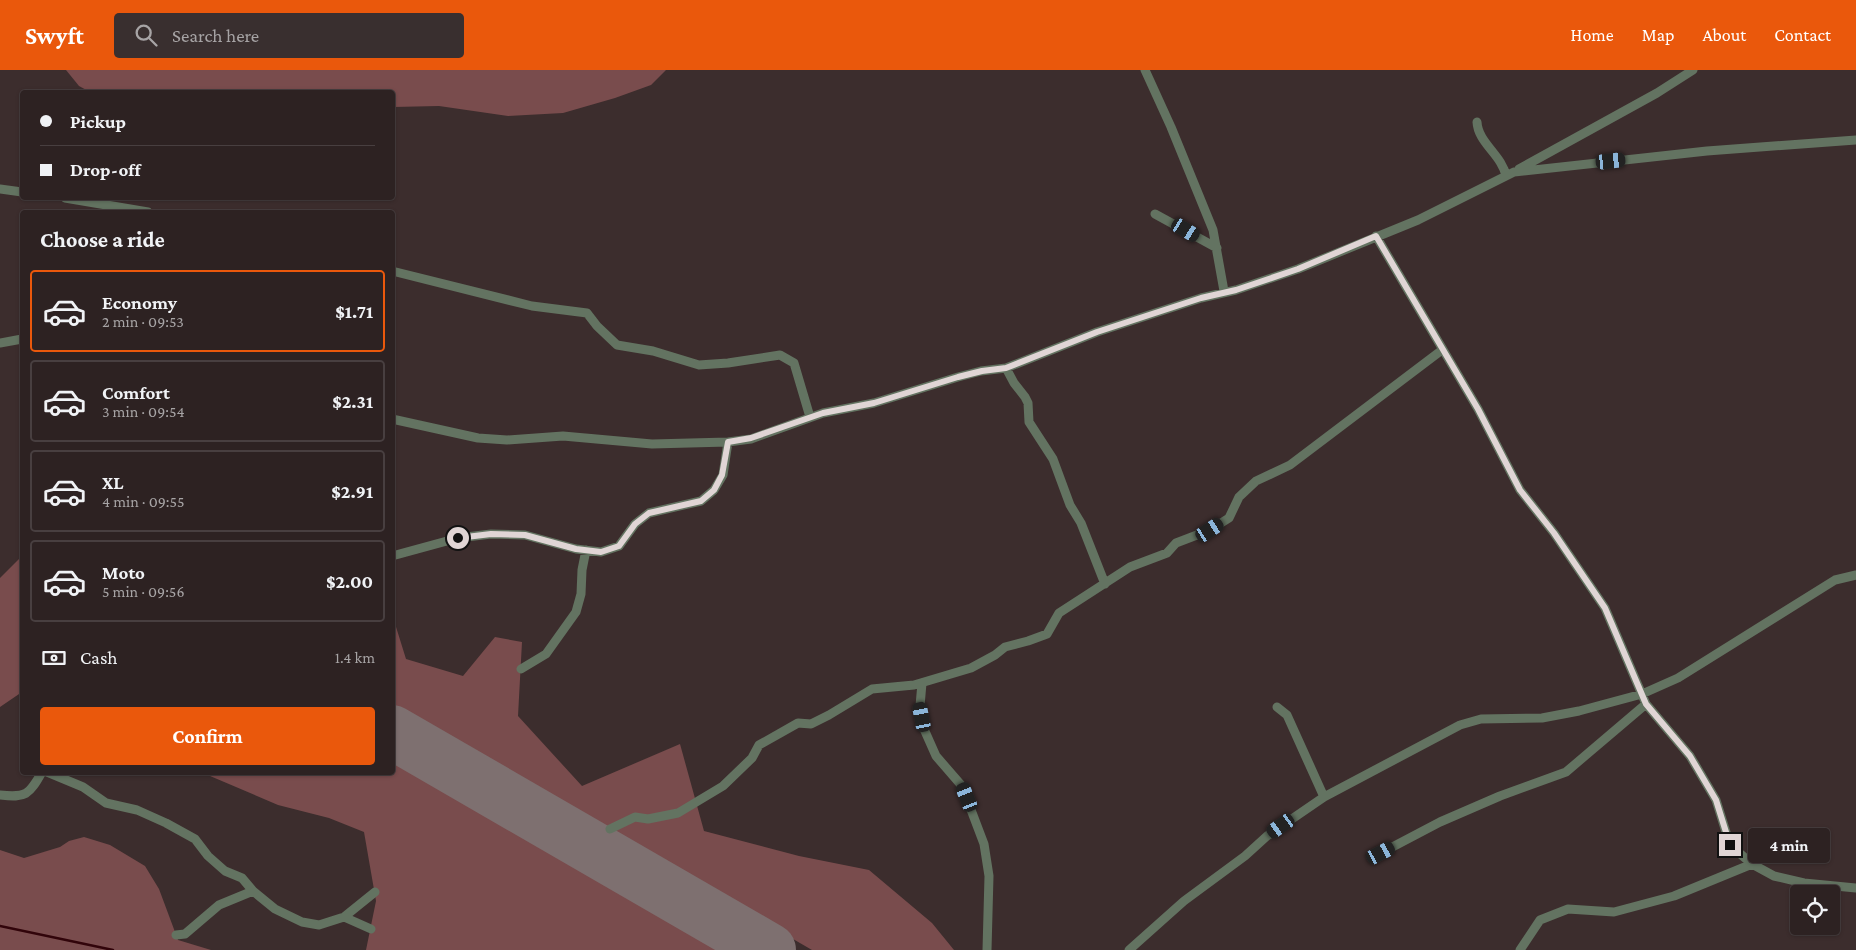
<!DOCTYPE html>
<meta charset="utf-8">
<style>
:root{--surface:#2d2222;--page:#392f2f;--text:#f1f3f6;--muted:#a7a4a5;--line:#483f40;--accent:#ea580c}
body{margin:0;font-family:"Crimson Pro",serif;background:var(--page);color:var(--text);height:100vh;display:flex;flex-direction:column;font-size:19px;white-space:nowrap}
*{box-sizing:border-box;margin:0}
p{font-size:16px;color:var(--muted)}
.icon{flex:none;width:28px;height:28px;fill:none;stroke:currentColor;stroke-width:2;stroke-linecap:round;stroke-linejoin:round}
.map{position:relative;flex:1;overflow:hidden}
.side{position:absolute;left:20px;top:140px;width:375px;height:565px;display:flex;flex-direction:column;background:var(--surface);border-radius:5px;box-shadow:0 1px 4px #0004,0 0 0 1px var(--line)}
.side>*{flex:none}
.guide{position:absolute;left:20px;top:20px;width:375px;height:110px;border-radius:5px;box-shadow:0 1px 4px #0004,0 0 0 1px var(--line);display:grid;align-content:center;height:110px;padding:0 20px;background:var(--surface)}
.controls{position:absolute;left:1790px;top:815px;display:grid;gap:10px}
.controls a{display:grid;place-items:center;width:50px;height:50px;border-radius:5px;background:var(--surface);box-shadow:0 1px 4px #0004,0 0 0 1px var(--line);font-size:25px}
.end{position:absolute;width:22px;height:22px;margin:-11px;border:6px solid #e0d5d5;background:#111;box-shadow:0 0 0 2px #111}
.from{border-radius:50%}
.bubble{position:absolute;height:35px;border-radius:5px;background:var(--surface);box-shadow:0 1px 4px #0004,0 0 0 1px var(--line);font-size:16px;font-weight:700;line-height:35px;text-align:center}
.car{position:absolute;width:15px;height:30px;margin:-15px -8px;border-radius:6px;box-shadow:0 0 4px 1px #0007;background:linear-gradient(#222 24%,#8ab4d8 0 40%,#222 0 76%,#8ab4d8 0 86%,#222 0)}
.guide b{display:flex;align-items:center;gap:18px;height:48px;font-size:19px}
.guide b+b{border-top:1px solid var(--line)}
.guide i{width:12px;height:12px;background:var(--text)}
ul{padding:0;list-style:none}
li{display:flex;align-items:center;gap:15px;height:82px;margin:0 10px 8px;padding:0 10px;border:2px solid var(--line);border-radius:5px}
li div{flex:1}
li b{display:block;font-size:19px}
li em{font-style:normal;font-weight:700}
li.on{border-color:var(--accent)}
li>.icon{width:45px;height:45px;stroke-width:1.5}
h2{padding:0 20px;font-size:22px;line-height:60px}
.pay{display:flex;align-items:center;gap:12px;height:55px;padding:0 20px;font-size:19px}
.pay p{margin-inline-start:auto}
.cta{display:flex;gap:10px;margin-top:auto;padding:10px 20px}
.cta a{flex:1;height:58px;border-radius:5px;background:var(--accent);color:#fff;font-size:20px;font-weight:700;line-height:58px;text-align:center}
header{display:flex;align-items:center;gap:30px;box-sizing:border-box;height:70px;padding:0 25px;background:var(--accent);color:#fff}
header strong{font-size:24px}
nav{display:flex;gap:28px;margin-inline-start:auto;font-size:18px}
.search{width:350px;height:45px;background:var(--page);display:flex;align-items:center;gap:12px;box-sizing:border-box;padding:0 18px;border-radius:5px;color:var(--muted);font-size:19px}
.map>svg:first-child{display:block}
</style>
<header>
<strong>Swyft</strong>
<div class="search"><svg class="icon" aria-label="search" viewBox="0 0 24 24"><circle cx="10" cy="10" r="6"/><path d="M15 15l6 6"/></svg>Search here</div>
<nav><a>Home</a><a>Map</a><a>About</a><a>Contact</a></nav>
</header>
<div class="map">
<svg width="1856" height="880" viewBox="0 0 1856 880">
<rect width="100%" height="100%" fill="#3c2d2d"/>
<path fill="#794c4d" d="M66,0h600l-15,15 -36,13 -52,15 -55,3 -69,-10 -46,1 -1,-15h-302l-11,-6z
M22,486v136l-22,15v-129z
M392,544l14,45 57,17 32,-39 27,5 -4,74 64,70 98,-42 24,87 95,25 70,14 63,53 22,27h-142l-419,-243z
M393,672l354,208h-381l10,-49 -12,-69 -35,-14 -51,-13 -75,-32 189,-1z
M84,767l26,8 35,21 14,23 19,51 33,10h-211v-100l24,8 36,-11 9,-6z"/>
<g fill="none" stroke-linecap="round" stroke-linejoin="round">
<path stroke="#31040a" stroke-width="2.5" d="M0,856l113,24"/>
<path stroke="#7e7070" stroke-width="54" d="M392,662l377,218"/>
<path stroke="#637361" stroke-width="9" d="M1145,0l26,57 42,103 11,61
M1477,52c1,21 25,33 29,54
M1519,99l138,-76 36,-23
M0,119l22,3
M65,128l83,14
M1155,144l62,34
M1376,166l102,173 42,81 34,43 51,75 41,96 44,52 26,44 14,45 22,19 22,12 30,7 52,5
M392,201l140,35 55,7 10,13 20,19 36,6 46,14 29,-2 52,-8 14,8 16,54
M0,273l22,-4
M1006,298l8,15 11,14 3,6 1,19 24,37 17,46 11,18 24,61
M392,349l86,19 29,2 56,-4 89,8 76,-2 23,-3 72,-26 51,-10 84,-26 23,-6 25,-3 91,-36 104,-34 35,-8 62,-21 120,-49 96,-48 193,-21 149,-11
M392,486l66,-18 33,-4 34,1 51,14 25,3 18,-6 16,-22 14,-11 52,-12 13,-11 9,-15 5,-33
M521,599l25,-15 30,-42 5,-18 1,-24 4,-20
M922,613l-2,23 4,23 12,27 26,30 22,58 5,32 -2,74
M1277,637l10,8 37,82
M47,702l36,15 23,16 31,7 29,13 29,16 13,17 17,15 17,7 11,13 22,18 27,13 17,3 25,-8 31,-25
M0,725c26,3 29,0 42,-23
M610,759l25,-12 13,2 30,-6 45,-27 29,-28 7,-13 39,-22 13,1 18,-9 43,-26 42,-4 57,-17 24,-13 10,-8 23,-6 19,-7 12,-21 71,-46 37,-14 9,-10 34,-13 19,-12 10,-21 17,-16 34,-16 152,-115
M1381,783l59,-31 60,-26 66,-24 80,-68
M344,847l27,12
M176,865l9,-1 34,-29 34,-14
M1129,880l55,-49 61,-45 22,-20 57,-39 136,-72 21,-6 61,-1 37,-7 63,-17 36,-16 157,-98 21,-5
M1520,880l20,-30 28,-11 46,3 60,-16 78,-32"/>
</g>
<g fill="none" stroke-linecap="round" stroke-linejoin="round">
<path stroke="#e0d5d5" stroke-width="6" d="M458,468l33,-4 34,1 51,14 25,3 18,-6 16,-22 14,-11 52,-12 13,-11 8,-15 6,-33 23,-4 72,-25 51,-10 84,-26 24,-6 24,-3 91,-36 104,-34 35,-8 62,-21 78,-33 102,173 42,81 34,43 51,75 41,96 44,52 26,44 14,45"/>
</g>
</svg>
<div class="controls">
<a><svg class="icon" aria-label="locate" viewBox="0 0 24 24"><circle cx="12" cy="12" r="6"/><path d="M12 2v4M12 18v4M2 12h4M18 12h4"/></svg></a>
</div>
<i class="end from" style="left:458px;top:468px"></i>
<i class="end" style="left:1730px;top:775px"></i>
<div class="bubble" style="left:1748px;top:758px;width:82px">4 min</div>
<i class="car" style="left:1611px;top:91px;rotate:84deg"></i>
<i class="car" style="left:1186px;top:160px;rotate:121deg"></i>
<i class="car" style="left:1210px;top:460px;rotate:57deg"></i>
<i class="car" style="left:922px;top:647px;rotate:349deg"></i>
<i class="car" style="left:967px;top:727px;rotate:338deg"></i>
<i class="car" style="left:1281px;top:756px;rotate:235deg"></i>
<i class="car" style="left:1381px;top:783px;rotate:62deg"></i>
<div class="guide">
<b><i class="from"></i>Pickup</b>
<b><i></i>Drop-off</b>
</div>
<section class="side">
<h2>Choose a ride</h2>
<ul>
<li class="on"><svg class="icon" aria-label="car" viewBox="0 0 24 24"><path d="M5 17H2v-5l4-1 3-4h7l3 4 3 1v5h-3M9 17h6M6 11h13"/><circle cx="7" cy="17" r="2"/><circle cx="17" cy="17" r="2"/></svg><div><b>Economy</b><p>2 min · 09:53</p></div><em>$1.71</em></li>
<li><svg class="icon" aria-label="car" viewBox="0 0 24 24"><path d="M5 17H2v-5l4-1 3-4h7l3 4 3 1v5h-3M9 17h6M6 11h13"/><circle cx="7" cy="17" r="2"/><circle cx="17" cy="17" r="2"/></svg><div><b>Comfort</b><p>3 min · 09:54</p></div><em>$2.31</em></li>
<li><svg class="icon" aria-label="car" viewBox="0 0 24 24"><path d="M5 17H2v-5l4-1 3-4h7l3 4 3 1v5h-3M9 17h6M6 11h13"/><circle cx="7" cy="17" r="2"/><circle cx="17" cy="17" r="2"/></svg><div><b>XL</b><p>4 min · 09:55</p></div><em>$2.91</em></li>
<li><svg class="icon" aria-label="car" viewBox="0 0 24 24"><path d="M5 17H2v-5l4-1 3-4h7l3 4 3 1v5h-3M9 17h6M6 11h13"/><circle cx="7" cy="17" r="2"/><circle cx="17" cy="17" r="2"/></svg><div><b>Moto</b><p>5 min · 09:56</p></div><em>$2.00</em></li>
</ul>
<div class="pay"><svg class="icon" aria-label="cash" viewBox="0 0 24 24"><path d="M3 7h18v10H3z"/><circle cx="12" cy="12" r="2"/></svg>Cash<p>1.4 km</p></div>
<div class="cta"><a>Confirm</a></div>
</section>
</div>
